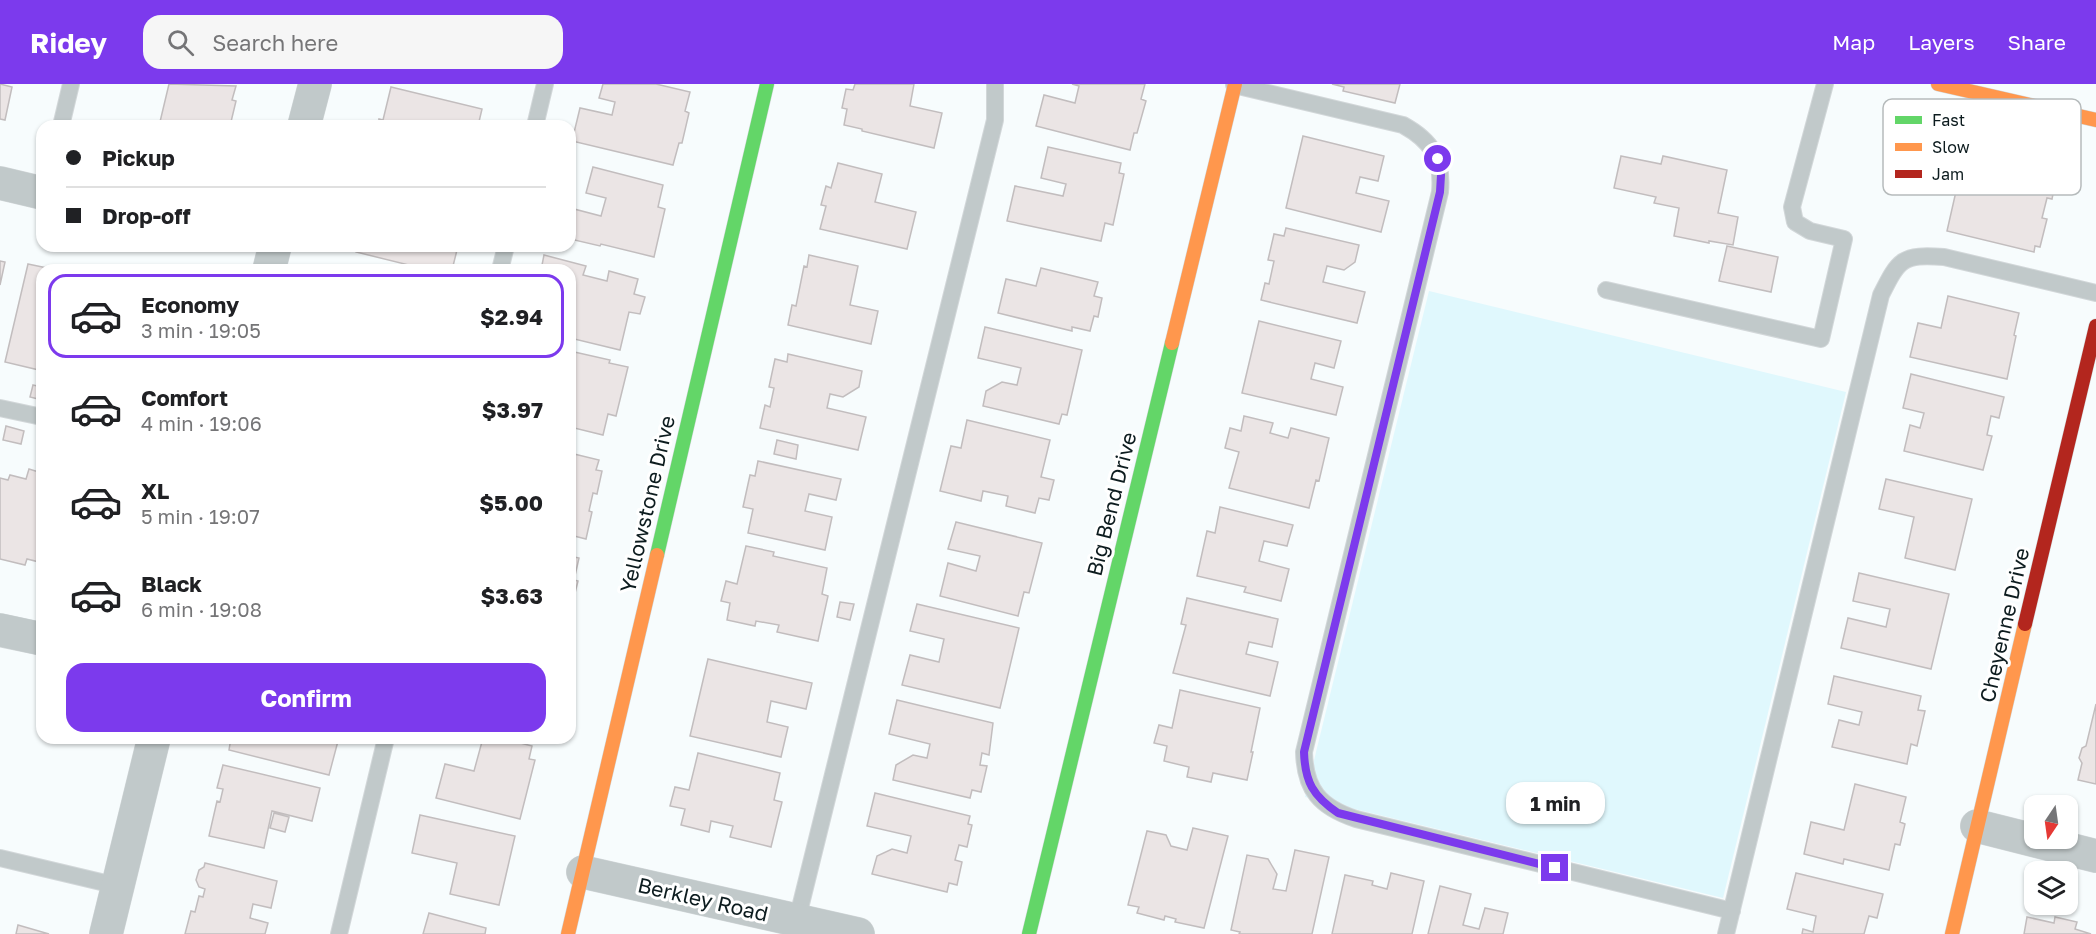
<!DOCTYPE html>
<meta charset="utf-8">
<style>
:root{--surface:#fff;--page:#f6f6f6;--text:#202124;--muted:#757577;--line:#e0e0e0;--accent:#7c3aed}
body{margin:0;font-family:"Golos Text",sans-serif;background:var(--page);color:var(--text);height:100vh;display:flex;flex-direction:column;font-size:22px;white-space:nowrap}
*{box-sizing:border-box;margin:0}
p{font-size:20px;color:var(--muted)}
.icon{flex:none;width:33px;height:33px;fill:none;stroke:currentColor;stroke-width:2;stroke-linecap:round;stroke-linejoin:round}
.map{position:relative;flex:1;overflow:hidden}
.details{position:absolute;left:36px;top:180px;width:540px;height:480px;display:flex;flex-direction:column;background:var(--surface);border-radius:18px;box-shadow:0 2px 4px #0004}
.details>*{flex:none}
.top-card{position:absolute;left:36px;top:36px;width:540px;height:132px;border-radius:18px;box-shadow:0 2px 4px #0004;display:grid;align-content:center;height:132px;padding:0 30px;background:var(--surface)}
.needle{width:39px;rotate:193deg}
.tools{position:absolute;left:2024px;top:711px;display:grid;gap:12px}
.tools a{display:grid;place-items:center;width:54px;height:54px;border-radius:12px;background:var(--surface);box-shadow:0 2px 4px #0004;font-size:30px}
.end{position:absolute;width:27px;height:27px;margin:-14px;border:8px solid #7c3aed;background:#fff;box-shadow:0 0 0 3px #fff}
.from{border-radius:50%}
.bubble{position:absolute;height:42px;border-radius:18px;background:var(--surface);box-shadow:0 2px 4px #0004;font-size:20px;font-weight:700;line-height:42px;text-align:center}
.top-card b{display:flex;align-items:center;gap:21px;height:57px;font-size:22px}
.top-card b+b{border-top:2px solid var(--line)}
.top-card i{width:15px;height:15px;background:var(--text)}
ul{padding:10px 0 0;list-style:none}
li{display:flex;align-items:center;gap:18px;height:84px;margin:0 12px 9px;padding:0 18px;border:3px solid transparent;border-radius:18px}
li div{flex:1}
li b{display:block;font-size:22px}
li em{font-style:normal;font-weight:700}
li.current{border-color:var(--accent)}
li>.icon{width:54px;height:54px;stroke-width:1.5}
.cta{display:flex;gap:12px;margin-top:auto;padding:12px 30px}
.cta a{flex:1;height:69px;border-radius:18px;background:var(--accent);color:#fff;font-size:24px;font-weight:700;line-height:69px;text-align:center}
header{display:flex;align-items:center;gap:36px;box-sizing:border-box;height:84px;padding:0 30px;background:var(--accent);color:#fff}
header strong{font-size:28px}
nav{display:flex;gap:33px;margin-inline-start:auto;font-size:21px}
.search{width:420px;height:54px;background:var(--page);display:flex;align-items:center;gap:15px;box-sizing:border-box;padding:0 21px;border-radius:18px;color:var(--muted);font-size:22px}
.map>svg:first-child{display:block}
</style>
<header>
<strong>Ridey</strong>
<div class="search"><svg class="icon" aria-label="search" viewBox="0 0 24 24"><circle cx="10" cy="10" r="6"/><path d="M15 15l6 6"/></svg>Search here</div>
<nav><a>Map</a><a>Layers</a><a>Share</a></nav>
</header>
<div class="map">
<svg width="2096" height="850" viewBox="0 0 2096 850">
<rect width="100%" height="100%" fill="#f7fcfd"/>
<path fill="#e0f8fd" d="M1429,207l417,101 -123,506 -418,-101z"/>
<path fill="#ebe5e5" stroke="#c2bdbe" stroke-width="1.5" d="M0,0l12,3 -7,33 -5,-1z
M169,0l67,2 -4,14 4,1 -6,25h-71z
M603,0h53l34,8 -5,19 4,2 -7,30h-3l-6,22 -101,-24 8,-33 32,7 3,-13 -16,-4z
M855,0h59l-4,22 32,7 -8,35 -72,-17v-2l-18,-4 3,-16 -5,-1 4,-19 7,1z
M1072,0h73l-4,15 5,2 -9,32h-3l-4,17 -94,-24 8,-31 31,8 4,-17z
M1332,0h68l-5,19 -52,-12 1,-4z
M391,3l91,22 -4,17h-100l1,-7 4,1z
M1303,52l81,20 -6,25 -18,-4 -4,16 33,8 -8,31 -95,-24z
M1048,63l73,16 -2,10 5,1 -11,51 -8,-2 -4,18 -94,-20 8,-35 48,10 3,-12 -25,-6z
M1621,72l40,8 2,-8 64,14 -9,43 20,4 -5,28 -24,-4v2l-35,-7 5,-28 -25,-5 2,-6 -42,-9z
M838,79l44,11 -7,28 41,10 -9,37 -87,-20 6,-23 -5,-1 5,-19 5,2z
M1962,81l47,11 2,-7 45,10 -4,20 -5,-1 -5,20 5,1 -7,28 -5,-1 -1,6 -87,-21z
M593,83l70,18 -5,22 7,2 -11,48 -53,-13 -1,2 -30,-7v-15l4,-15 27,7 5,-18 -20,-5z
M1286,144l73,17 -4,17 -11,8 -17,-4 -4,16 42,10 -8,31 -96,-23 4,-17 4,1 5,-23 -6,-1 6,-26 10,2z
M357,162h101l-6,24h-43v-5l-53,-13z
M1727,162l51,11 -7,35 -52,-11z
M544,171l42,11 -3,9 24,6 2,-10 29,8 -4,15 11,3 -5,17 -11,-2 -9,38 -50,-12v-68h-29z
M809,171l49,11 -8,39 28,6 -7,33 -83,-19 4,-20 4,1 8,-40 3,1z
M0,177l5,1 -5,23z
M28,180l24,5 -10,1v87l-3,13 -34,-8z
M1041,184l57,14 -4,14 8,2 -4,19 -4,-1 -4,15 -18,-4v4l-74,-18 8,-34 30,7z
M1948,212l71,17 -5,22 2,1 -9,43 -97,-22 8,-34 23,5z
M1259,237l82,20 -7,27 -19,-5 -4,16 32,8 -7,28 -94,-22z
M985,243l97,23 -15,65 -5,-1 -3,10 -76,-18 3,-15 16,-9 15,3 4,-17 -43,-10z
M570,267l40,9 -1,3 19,4 -12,49 -8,-2 -5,21 -33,-8z
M788,270l74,17 -3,16 -16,10 -13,-3 -3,14 39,9 -8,33 -98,-22 5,-23 5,2 4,-19 -5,-1 6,-28 12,3z
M1911,290l93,23 -5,21 -8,-2 -4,19 5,1 -9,34 -79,-19 6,-26 10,3 4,-15 -21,-5z
M33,301l9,2v13l-12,-3z
M1244,332l29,7 -3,10 18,5 3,-10 38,10 -10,43 -3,-1 -7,28 -80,-20 10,-36 -14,-4 5,-20 11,3z
M967,336l83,20 -9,37 13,3 -5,20 -10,-2 -4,15 -29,-7 2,-10 -25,-5 -2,10 -41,-10 11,-45 10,2z
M6,342l18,5 -3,13 -18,-4z
M777,356l21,5 -2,14 -22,-5z
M570,369l29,7 -3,10 6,1 -5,23 -4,-1 -4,18 3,1 -6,27 -16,-4z
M758,377l83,18 -5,21 -27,-6 -4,17 27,6 -7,33 -77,-17 5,-24 -10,-2 7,-32 5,1z
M29,385l13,4v80l-3,9 -12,-3 -2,6 -25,-6v-81l8,2 2,-5 16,4z
M1886,395l86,20 -17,71 -50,-12 9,-41 -35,-8z
M1220,423l73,18 -6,21 -23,-5 -5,20 30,8 -8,32 -37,-9 2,-5 -49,-11 10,-45 8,2z
M956,438l86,21 -13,50 -5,-1 -6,24 -78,-20 8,-33 28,8 4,-15 -32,-7z
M746,462l28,6 -1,4 54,12 -5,26 6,2 -10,45 -41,-9 2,-7 -23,-4 -1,5 -28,-6 3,-17 -9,-2 5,-20 11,3z
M570,472l9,2 -5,22 4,1 -8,32z
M1859,489l90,21 -18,75 -90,-21 7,-30 38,9 4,-18 -37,-8z
M1187,514l91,21 -6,28 -23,-5 -3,12 32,8 -8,34 -97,-23 13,-48 -5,-1z
M840,518l14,2 -4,16 -13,-3z
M917,520l102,24 -19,80 -98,-23 8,-30 29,7 5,-23 -34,-8z
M708,575l104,24 -6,26 -35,-8 -4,21 21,5 -7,30 -91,-21z
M1834,592l87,20 -3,14 7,1 -8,35 -6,-2 -4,20 -75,-17 7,-27 20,5 3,-13 -34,-8z
M1180,606l80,18 -9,44h2l-6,28 -34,-7 -2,9 -24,-5 2,-10 -25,-6 3,-15 -13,-3 5,-18 13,3z
M897,616l96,23 -4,32 -7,-2 -2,12 7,1 -6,26 -9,-2 -2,8 -77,-18 3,-15 17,-10 14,3 3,-14 -41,-10z
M2096,620v80l-18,-4 4,-17 -3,-5 3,-10 4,-2z
M231,654h95l12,3 -9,34 -100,-25z
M483,654h19l30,8 -3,13 6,1 -15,59 -84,-21 9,-34 29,7z
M698,669l82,20 -6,27 8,2 -11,45 -41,-10 3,-11 -22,-5 -2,11 -28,-7 4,-16 -15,-3 5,-19 14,3z
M223,681l97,23 -8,33 -40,-10 -8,37 -55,-12 8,-35 3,1 3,-13 -6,-1z
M1855,700l51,13 -6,25 5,2 -5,21 -5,-1 -6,26 -45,-11 -1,5 -39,-10 7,-32 33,8z
M875,709l95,23 -2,8 4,1 -5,22 -8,-2 -4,15 7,2 -5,23 -8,-2 -2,9 -75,-18 5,-18 15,-7 15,4 4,-17 -44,-10z
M274,729l15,4 -4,15 -15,-4z
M420,731l95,21 -16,69 -49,-11 7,-31 -45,-10z
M1193,744l35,8 -24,92 -29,-6 1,-3 -11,-3 -1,4 -27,-7 2,-6 -11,-2 19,-74 19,4 5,11 16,4z
M1295,766l34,7 -17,77h-73l1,-2 -9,-2 16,-75 21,4 9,15 -4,15 13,2z
M205,779l72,18 -6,27 -18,-4 -3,14 18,5 -3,11h-80l6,-23 4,1 4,-16 4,1 2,-8 -6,-2 -3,-7 3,-10 5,-3z
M1391,789l33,8 -12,53h-80l13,-59 28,6 -1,4 15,4z
M1796,789l87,21 -6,24 -8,-2 -5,18h-62l1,-5 10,3 3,-16 -29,-7z
M1440,802l31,8 -8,31 16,4 6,-21 23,5 -5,21h-75z
M429,829l57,15 -1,6h-62z
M2027,833l27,6 1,-6 22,5 -2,7 16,5h-67z
M18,841l31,9h-33z"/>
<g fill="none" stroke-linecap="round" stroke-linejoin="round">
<g stroke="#d2d7d9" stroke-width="18">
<path id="lane" d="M1234,1l169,40c29,16 40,34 37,67l-136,560c1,38 16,55 52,67l376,92
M61,42l10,-42
M535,42l10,-42
M500,186l6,-24
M1606,206l215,49 23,-100 -34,-8 -15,-9 -3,-15 33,-123
M0,324l42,9
M0,774l118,28
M797,836l198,-800v-36
M339,850l47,-196
M1726,850l155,-639c18,-36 21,-41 63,-38l152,36"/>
</g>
<g stroke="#d2d7d9" stroke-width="34">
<path id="street" d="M304,42l11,-42
M0,99l42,10
M269,186l6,-24
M0,546l42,9
M1977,742l119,30
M583,788l275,62
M106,850l48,-196"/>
</g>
<g stroke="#d2d7d9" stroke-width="15">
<path id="fast" d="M657,471l110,-471
M1029,850l143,-591"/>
</g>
<g stroke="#d2d7d9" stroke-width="15">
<path id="slow" d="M1938,0l158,36
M1172,259l63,-259
M568,850l89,-379
M1952,850l73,-310"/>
</g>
<g stroke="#d2d7d9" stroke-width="15">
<path id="jam" d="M2025,540l71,-298"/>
</g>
<use href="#lane" stroke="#c1c9ca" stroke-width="16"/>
<use href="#street" stroke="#c1c9ca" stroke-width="33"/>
<use href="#fast" stroke="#63d668" stroke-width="14"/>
<use href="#slow" stroke="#ff974d" stroke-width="14"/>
<use href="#jam" stroke="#b3261e" stroke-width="14"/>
</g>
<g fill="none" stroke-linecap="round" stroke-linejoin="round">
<path stroke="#7c3aed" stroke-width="8" d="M1438,75l3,16 -1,17 -136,560c1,30 9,44 34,61l217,55"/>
</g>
<g text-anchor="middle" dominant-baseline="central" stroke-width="6" stroke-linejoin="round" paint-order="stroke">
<g font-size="21" fill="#0d1c1f" stroke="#fff">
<text transform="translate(647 420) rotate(-77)">Yellowstone Drive</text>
<text transform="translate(1111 420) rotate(-76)">Big Bend Drive</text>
<text transform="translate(2004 541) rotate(-77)">Cheyenne Drive</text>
<text transform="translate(703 815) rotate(13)">Berkley Road</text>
</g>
</g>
<rect x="1883" y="15" width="198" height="96" rx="9" fill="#fff" stroke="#b6bbbc" stroke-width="1.5"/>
<rect x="1895" y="32" width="27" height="8" fill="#63d668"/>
<rect x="1895" y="59" width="27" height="8" fill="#ff974d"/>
<rect x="1895" y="86" width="27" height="8" fill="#b3261e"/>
<g font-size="16" fill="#0d1c1f">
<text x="1932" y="42">Fast</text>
<text x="1932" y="69">Slow</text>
<text x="1932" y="96">Jam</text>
</g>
</svg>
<div class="tools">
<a><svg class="needle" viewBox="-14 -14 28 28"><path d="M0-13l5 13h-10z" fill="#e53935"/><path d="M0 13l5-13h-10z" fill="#757577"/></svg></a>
<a><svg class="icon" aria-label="layers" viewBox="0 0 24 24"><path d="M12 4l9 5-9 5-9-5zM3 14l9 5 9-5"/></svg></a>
</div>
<i class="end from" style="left:1438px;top:75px"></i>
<i class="end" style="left:1555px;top:784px"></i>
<div class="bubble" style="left:1506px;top:698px;width:99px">1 min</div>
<div class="top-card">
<b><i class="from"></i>Pickup</b>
<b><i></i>Drop-off</b>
</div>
<section class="details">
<ul>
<li class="current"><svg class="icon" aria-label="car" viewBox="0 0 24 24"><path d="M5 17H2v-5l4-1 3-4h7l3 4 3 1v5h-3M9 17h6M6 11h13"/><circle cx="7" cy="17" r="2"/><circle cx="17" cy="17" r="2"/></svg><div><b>Economy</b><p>3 min · 19:05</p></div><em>$2.94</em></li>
<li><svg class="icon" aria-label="car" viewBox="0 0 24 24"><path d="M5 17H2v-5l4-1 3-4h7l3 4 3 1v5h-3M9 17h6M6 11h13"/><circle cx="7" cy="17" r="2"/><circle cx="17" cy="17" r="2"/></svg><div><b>Comfort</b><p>4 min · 19:06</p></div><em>$3.97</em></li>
<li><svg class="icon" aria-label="car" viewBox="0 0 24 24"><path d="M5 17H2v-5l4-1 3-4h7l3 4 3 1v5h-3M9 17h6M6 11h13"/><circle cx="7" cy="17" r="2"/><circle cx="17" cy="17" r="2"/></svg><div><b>XL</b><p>5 min · 19:07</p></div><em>$5.00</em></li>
<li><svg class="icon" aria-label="car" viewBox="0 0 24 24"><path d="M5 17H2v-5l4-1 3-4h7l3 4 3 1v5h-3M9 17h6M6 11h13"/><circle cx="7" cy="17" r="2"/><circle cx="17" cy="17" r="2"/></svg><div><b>Black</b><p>6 min · 19:08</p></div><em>$3.63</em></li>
</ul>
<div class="cta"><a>Confirm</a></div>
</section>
</div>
